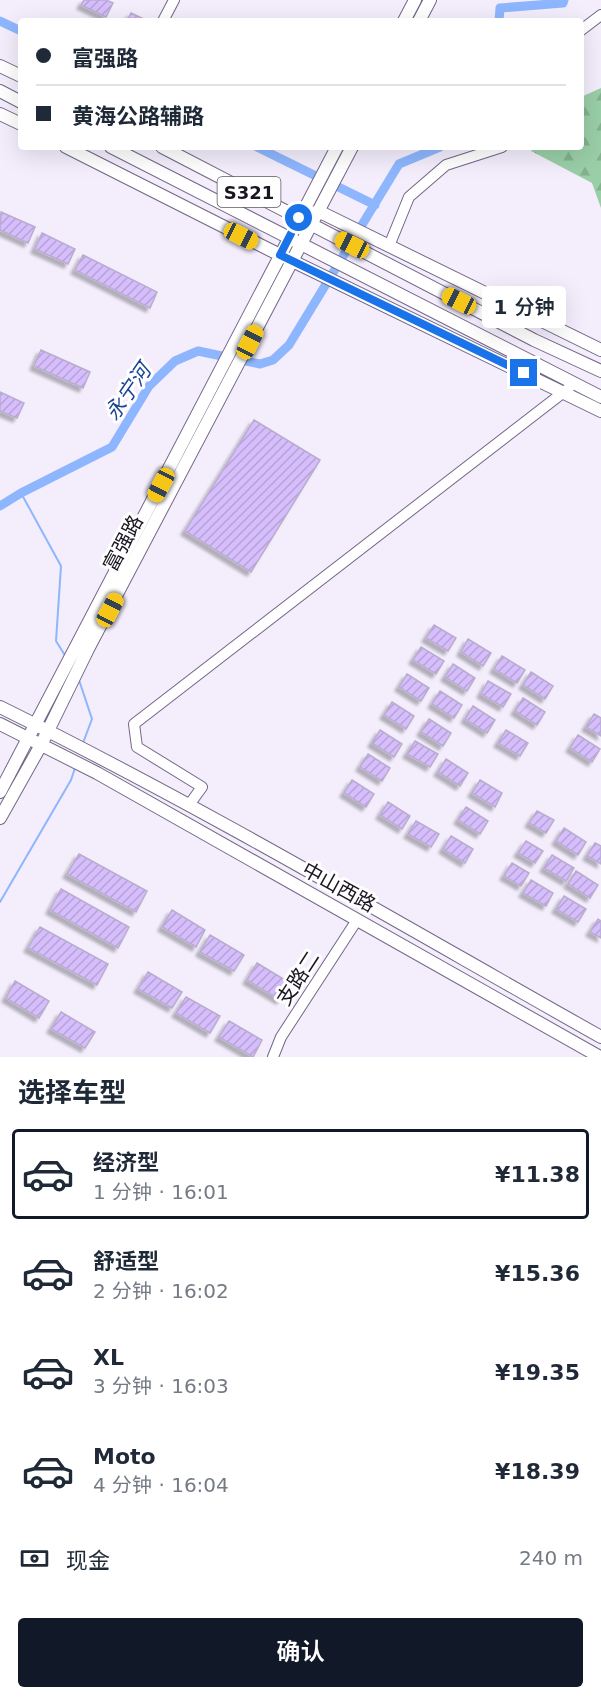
<!DOCTYPE html>
<html lang="zh">
<meta charset="utf-8">
<style>
:root{--surface:#fff;--page:#f2f2f3;--text:#1f2937;--muted:#747a83;--line:#e0e1e3;--accent:#111827}
body{margin:0;font-family:"DejaVu Sans","Noto Sans SC",sans-serif;background:var(--page);color:var(--text);height:100vh;display:flex;flex-direction:column;font-size:22px;white-space:nowrap}
*{box-sizing:border-box;margin:0}
p{font-size:20px;color:var(--muted)}
.icon{flex:none;width:33px;height:33px;fill:none;stroke:currentColor;stroke-width:2;stroke-linecap:round;stroke-linejoin:round}
.map{position:relative;height:1057px;overflow:hidden}
.drawer{display:flex;flex-direction:column;background:var(--surface);flex:1}
.drawer>*{flex:none}
.top-card{position:absolute;left:18px;top:18px;width:566px;height:132px;border-radius:6px;box-shadow:0 6px 24px #0002;display:grid;align-content:center;height:132px;padding:0 18px;background:var(--surface)}
.end{position:absolute;width:27px;height:27px;margin:-14px;border:8px solid #1a73e8;background:#fff;box-shadow:0 0 0 3px #fff}
.from{border-radius:50%}
.bubble{position:absolute;height:42px;border-radius:6px;background:var(--surface);box-shadow:0 6px 24px #0002;font-size:20px;font-weight:600;line-height:42px;text-align:center}
.car{position:absolute;width:18px;height:36px;margin:-18px -9px;border-radius:8px;box-shadow:0 0 4px 2px #0007;background:linear-gradient(#f5c518 24%,#345 0 40%,#f5c518 0 76%,#345 0 86%,#f5c518 0)}
.top-card b{display:flex;align-items:center;gap:21px;height:57px;font-size:22px}
.top-card b+b{border-top:2px solid var(--line)}
.top-card i{width:15px;height:15px;background:var(--text)}
ul{padding:0;list-style:none}
li{display:flex;align-items:center;gap:18px;height:90px;margin:0 12px 9px;padding:0 6px;border:3px solid transparent;border-radius:6px}
li div{flex:1}
li b{display:block;font-size:22px}
li em{font-style:normal;font-weight:600}
li.active{border-color:var(--accent)}
li>.icon{width:54px;height:54px;stroke-width:1.5}
h2{padding:0 18px;font-size:27px;line-height:72px}
.pay{display:flex;align-items:center;gap:15px;height:66px;padding:0 18px;font-size:22px}
.pay p{margin-inline-start:auto}
.action{display:flex;gap:12px;margin-top:auto;padding:12px 18px}
.action a{flex:1;height:69px;border-radius:6px;background:var(--accent);color:#fff;font-size:24px;font-weight:600;line-height:69px;text-align:center}
.map>svg:first-child{display:block}
</style>
<div class="map">
<svg width="601" height="1057" viewBox="0 0 601 1057">
<defs>
<pattern id="forest-firs" width="22" height="20" patternUnits="userSpaceOnUse" patternTransform="scale(1.5)"><rect width="22" height="20" fill="#99cea7"/><path d="M5 1l3.5 6h-7zM16 11l3.5 6h-7z" fill="#83b08f"/></pattern>
<pattern id="building-hatch" width="6" height="6" patternUnits="userSpaceOnUse" patternTransform="scale(1.5)"><rect width="6" height="6" fill="#d6bdfc"/><path d="M-1 1l2-2M0 6l6-6M5 7l2-2" fill="none" stroke="#b7a2d8"/></pattern>
<filter id="shadow"><feDropShadow dx="-4" dy="4" stdDeviation="1.5" flood-color="#0004"/></filter>
</defs>
<rect width="100%" height="100%" fill="#f3edfc"/>
<path fill="url(#forest-firs)" d="M601,88v120l-9,-25 -61,-32 3,-4h46l1,-50z"/>
<g fill="none" stroke-linecap="round" stroke-linejoin="round">
<path stroke="#8eb6fe" stroke-width="2" d="M21,493l40,73 -5,75 10,16
M79,680l13,39 -9,24
M0,902l71,-122 4,-12"/>
<path stroke="#8eb6fe" stroke-width="9" d="M0,21l21,10
M499,21l1,-13 63,-5 1,-3
M257,147l118,58
M0,506l21,-13 91,-46 37,-61 26,-25 23,-10 62,13 13,-4 16,-15 110,-181 41,-17"/>
</g>
<path fill="url(#building-hatch)" stroke="#b9adce" stroke-width="1.5" filter="url(#shadow)" d="M84,0h22l7,3 -7,14 -25,-12z
M131,13l17,8h-21z
M1,212l34,15 -7,16 -28,-13z
M42,233l33,16 -7,15 -33,-15z
M83,255l74,37 -7,16 -75,-38z
M41,350l49,22 -7,16 -49,-22z
M0,392l24,11 -7,15 -17,-7z
M254,420l66,40 -69,112 -66,-41z
M434,625l22,13 -8,13 -22,-13z
M468,639l23,14 -8,13 -22,-14z
M421,647l23,14 -8,13 -23,-14z
M502,656l23,14 -8,13 -23,-14z
M453,664l22,14 -8,13 -22,-14z
M531,672l22,14 -8,13 -22,-14z
M407,674l22,14 -8,13 -22,-14z
M488,681l23,13 -8,13 -22,-13z
M440,691l22,14 -8,13 -22,-14z
M523,698l22,14 -8,13 -22,-14z
M392,702l22,14 -8,13 -22,-14z
M473,706l22,14 -8,13 -22,-14z
M594,714l7,4v18l-15,-9z
M429,719l22,14 -8,13 -22,-14z
M380,730l22,14 -8,13 -22,-14z
M506,730l22,13 -8,13 -22,-13z
M578,735l22,14 -8,13 -22,-14z
M415,741l23,13 -8,13 -23,-13z
M368,754l22,14 -8,13 -22,-14z
M446,759l22,14 -8,13 -22,-14z
M352,780l22,14 -8,13 -22,-14z
M480,780l22,13 -7,14 -23,-14z
M388,802l22,14 -8,13 -22,-14z
M466,807l22,14 -8,13 -22,-14z
M537,811l17,9 -8,13 -17,-10z
M416,821l23,13 -8,13 -23,-13z
M564,828l22,14 -8,13 -22,-14z
M451,836l22,13 -8,14 -22,-14z
M526,841l17,10 -8,12 -17,-10z
M595,843l6,3v18l-14,-8z
M79,854l68,37 -11,21 -69,-38z
M552,855l22,13 -8,13 -22,-13z
M512,863l17,10 -8,13 -17,-10z
M576,871l22,14 -8,13 -22,-14z
M531,880l22,13 -7,13 -23,-13z
M61,889l68,38 -11,21 -68,-38z
M564,896l22,13 -8,13 -22,-13z
M172,910l33,20 -9,17 -34,-20z
M598,919l3,2v17l-11,-6z
M40,927l68,37 -11,21 -69,-37z
M210,935l34,20 -10,16 -34,-19z
M257,963l33,20 -10,17 -33,-20z
M148,972l34,20 -10,16 -34,-19z
M15,981l34,20 -10,17 -33,-20z
M186,997l34,19 -10,17 -34,-20z
M61,1012l34,20 -10,16 -34,-19z
M229,1021l33,19 -9,17 -34,-20z"/>
<g fill="none" stroke-linecap="round" stroke-linejoin="round">
<g stroke="#736786" stroke-width="12">
<path id="minor" d="M163,21l11,-21
M580,31l21,-16
M389,246l20,-49 37,-32 56,-18
M189,805l13,-18 -65,-40 -3,-23 435,-336
M273,1057l8,-20 76,-117"/>
</g>
<g stroke="#736786" stroke-width="14">
<path id="major" d="M404,21l11,-21
M419,21l11,-21
M0,66l21,10
M0,91l21,11
M0,114l21,10
M66,147l214,108 321,156
M111,147l490,250
M162,147l372,193 67,31
M311,214l7,-3 283,139
M0,707c205,101 402,218 601,330
M0,724l97,49 503,284
M0,792l337,-645
M0,818l41,-73 47,-96 264,-502"/>
</g>
<use href="#minor" stroke="#fff" stroke-width="10"/>
<use href="#major" stroke="#fff" stroke-width="12"/>
</g>
<g fill="none" stroke-linecap="round" stroke-linejoin="round">
<path stroke="#1a73e8" stroke-width="8" d="M299,218l-19,37 244,118"/>
</g>
<g text-anchor="middle" dominant-baseline="central" stroke-width="6" stroke-linejoin="round" paint-order="stroke">
<rect fill="#fefefe" stroke="#5e5b63" stroke-width="1.5" x="217.5" y="177" width="63" height="30" rx="4.5"/>
<g font-size="18" font-weight="bold" fill="#1a1521">
<text x="249" y="192">S321</text>
</g>
<g font-size="20" fill="#1a1521" stroke="#fefefe">
<text transform="translate(123 543) rotate(-62)">富强路</text>
<text transform="translate(339 887) rotate(29)">中山西路</text>
<text transform="translate(298 978) rotate(-57)">支路二</text>
</g>
<g font-size="21" font-style="italic" fill="#1a4496" stroke="#fefefe">
<text transform="translate(128 392) rotate(-55)">永宁河</text>
</g>
</g>
</svg>
<i class="end from" style="left:299px;top:218px"></i>
<i class="end" style="left:524px;top:373px"></i>
<div class="bubble" style="left:482px;top:286px;width:84px">1 分钟</div>
<i class="car" style="left:241px;top:236px;rotate:117deg"></i>
<i class="car" style="left:352px;top:245px;rotate:297deg"></i>
<i class="car" style="left:459px;top:301px;rotate:297deg"></i>
<i class="car" style="left:250px;top:342px;rotate:27deg"></i>
<i class="car" style="left:161px;top:485px;rotate:208deg"></i>
<i class="car" style="left:110px;top:610px;rotate:28deg"></i>
<div class="top-card">
<b><i class="from"></i>富强路</b>
<b><i></i>黄海公路辅路</b>
</div>
</div>
<section class="drawer">
<h2>选择车型</h2>
<ul>
<li class="active"><svg class="icon" aria-label="car" viewBox="0 0 24 24"><path d="M5 17H2v-5l4-1 3-4h7l3 4 3 1v5h-3M9 17h6M6 11h13"/><circle cx="7" cy="17" r="2"/><circle cx="17" cy="17" r="2"/></svg><div><b>经济型</b><p>1 分钟 · 16:01</p></div><em>¥11.38</em></li>
<li><svg class="icon" aria-label="car" viewBox="0 0 24 24"><path d="M5 17H2v-5l4-1 3-4h7l3 4 3 1v5h-3M9 17h6M6 11h13"/><circle cx="7" cy="17" r="2"/><circle cx="17" cy="17" r="2"/></svg><div><b>舒适型</b><p>2 分钟 · 16:02</p></div><em>¥15.36</em></li>
<li><svg class="icon" aria-label="car" viewBox="0 0 24 24"><path d="M5 17H2v-5l4-1 3-4h7l3 4 3 1v5h-3M9 17h6M6 11h13"/><circle cx="7" cy="17" r="2"/><circle cx="17" cy="17" r="2"/></svg><div><b>XL</b><p>3 分钟 · 16:03</p></div><em>¥19.35</em></li>
<li><svg class="icon" aria-label="car" viewBox="0 0 24 24"><path d="M5 17H2v-5l4-1 3-4h7l3 4 3 1v5h-3M9 17h6M6 11h13"/><circle cx="7" cy="17" r="2"/><circle cx="17" cy="17" r="2"/></svg><div><b>Moto</b><p>4 分钟 · 16:04</p></div><em>¥18.39</em></li>
</ul>
<div class="pay"><svg class="icon" aria-label="cash" viewBox="0 0 24 24"><path d="M3 7h18v10H3z"/><circle cx="12" cy="12" r="2"/></svg>现金<p>240 m</p></div>
<div class="action"><a>确认</a></div>
</section>
